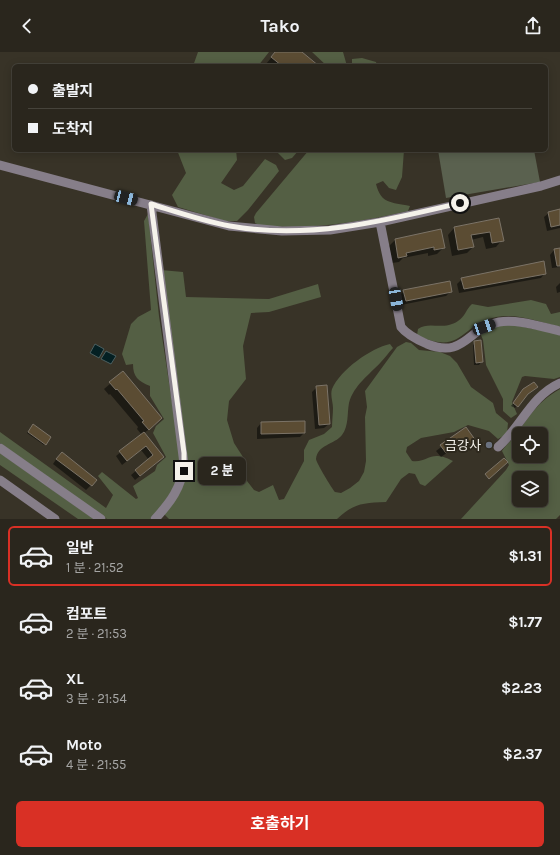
<!DOCTYPE html>
<html lang="ko">
<meta charset="utf-8">
<style>
:root{--surface:#2a261d;--page:#36322a;--text:#f1f3f6;--muted:#a5a5a4;--line:#46433b;--accent:#d93025}
body{margin:0;font-family:Karla,"Noto Sans KR",sans-serif;background:var(--page);color:var(--text);height:100vh;display:flex;flex-direction:column;font-size:15px;white-space:nowrap}
*{box-sizing:border-box;margin:0}
p{font-size:13px;color:var(--muted)}
.icon{flex:none;width:22px;height:22px;fill:none;stroke:currentColor;stroke-width:2;stroke-linecap:round;stroke-linejoin:round}
.map{position:relative;height:467px;overflow:hidden}
.panel{display:flex;flex-direction:column;background:var(--surface);flex:1}
.panel>*{flex:none}
.hud{position:absolute;left:12px;top:12px;width:536px;height:88px;border-radius:6px;box-shadow:0 2px 10px #0003,0 0 0 1px var(--line);display:grid;align-content:center;height:88px;padding:0 16px;background:var(--surface)}
.fabs{position:absolute;left:512px;top:375px;display:grid;gap:8px}
.fabs a{display:grid;place-items:center;width:36px;height:36px;border-radius:6px;background:var(--surface);box-shadow:0 2px 10px #0003,0 0 0 1px var(--line);font-size:20px}
.end{position:absolute;width:18px;height:18px;margin:-9px;border:5px solid #f5f2eb;background:#111;box-shadow:0 0 0 2px #111}
.from{border-radius:50%}
.bubble{position:absolute;height:28px;border-radius:6px;background:var(--surface);box-shadow:0 2px 10px #0003,0 0 0 1px var(--line);font-size:13px;font-weight:700;line-height:28px;text-align:center}
.car{position:absolute;width:12px;height:24px;margin:-12px -6px;border-radius:5px;box-shadow:0 0 3px 1px #0007;background:linear-gradient(#222 24%,#8ab4d8 0 40%,#222 0 76%,#8ab4d8 0 86%,#222 0)}
.hud b{display:flex;align-items:center;gap:14px;height:38px;font-size:15px}
.hud b+b{border-top:1px solid var(--line)}
.hud i{width:10px;height:10px;background:var(--text)}
ul{padding:7px 0 0;list-style:none}
li{display:flex;align-items:center;gap:12px;height:60px;margin:0 8px 6px;padding:0 8px;border:2px solid transparent;border-radius:6px}
li div{flex:1}
li b{display:block;font-size:15px}
li em{font-style:normal;font-weight:700}
li.on{border-color:var(--accent)}
li>.icon{width:36px;height:36px;stroke-width:1.5}
.button{display:flex;gap:8px;margin-top:auto;padding:8px 16px}
.button a{flex:1;height:46px;border-radius:6px;background:var(--accent);color:#fff;font-size:16px;font-weight:700;line-height:46px;text-align:center}
header{display:flex;justify-content:space-between;align-items:center;height:52px;padding:0 16px;background:var(--surface);font-size:18px;font-weight:700}
.map>svg:first-child{display:block}
</style>
<header><svg class="icon" aria-label="back" viewBox="0 0 24 24"><path d="M15 5l-7 7 7 7"/></svg>Tako<svg class="icon" aria-label="share" viewBox="0 0 24 24"><path d="M12 15V3M7 8l5-5 5 5M5 13v7h14v-7"/></svg></header>
<div class="map">
<svg width="560" height="467" viewBox="0 0 560 467">
<rect width="100%" height="100%" fill="#383327"/>
<path fill="#5a614f" d="M438,98h96l6,32 -94,16z"/>
<path fill="#545f44" fill-rule="evenodd" d="M198,0h71l-11,14h-65z
M312,0h31l4,14h-20z
M362,6l14,4 1,4h-25v-7z
M177,98h59l1,10 -16,23 13,7 9,-4 22,-27 11,6 3,6 -31,39 -11,11h-12l-47,-14 -6,-12 14,-22z
M275,98h24l-7,8 -7,2z
M309,98h95l-2,27 -6,13 -7,-2 -6,-7 -7,3c5,20 15,18 34,22l-2,5c-52,12 -93,18 -147,15l-6,-3 -1,-6 2,-4z
M148,162l11,102 21,140 -2,26 -18,26 -10,11h-43l-107,-76v-11l106,76 7,-13 -15,-19 4,-4 34,27 2,-1 -5,-12 22,-15 2,-6 9,-8 -13,-24 3,-7 8,-7 -14,-23v-10c-12,-5 -17,-9 -17,-22l-7,1 -4,-11 9,-30 7,-7 13,-7 -7,-89z
M161,218l22,2 3,25 83,2 49,-15 3,13 -52,15 -18,1 -8,33 3,33 -17,22 -2,19 7,23 9,14 4,24 7,9 5,2 14,-7 6,15 5,-1 20,-38v-11l5,-10 15,-6 8,-7c0,-6 1,-13 1,-19 0,-6 -3,-13 -1,-19 8,-19 39,-41 58,-45l3,4c-5,5 -8,10 -12,14 -12,13 -27,23 -32,41 -2,10 0,23 -7,32 -8,10 -24,9 -26,24 0,3 16,30 19,33l6,1 9,-5 9,-7 5,-9 2,-11 -1,-44 2,-10 -2,-16 32,-44 9,-5 5,1 8,7 21,2 10,4 7,7 14,24 22,16 3,10 12,10 -1,11 -9,5 -9,-8 -21,-6 -14,7 -33,6 -14,9 -1,5 6,9c18,2 17,-12 41,0l-28,25 -5,-2 -5,-10 -6,-1 -8,6 -15,23c-23,1 -32,1 -49,17h-168l-5,-5 20,-31z
M531,248l15,4 5,10 9,-2v15c-21,-5 -42,-14 -64,-10 -36,7 -33,40 -79,18l1,-6c11,-8 25,2 40,-8 7,-4 8,-12 14,-17l16,3z
M508,272l52,10v43l-6,2 -29,-3 -3,1 -10,25 5,12 -6,4 -8,-7v-12l-17,-34 -3,-25 -2,-5 4,-6z
M560,337v126l-4,4h-95l45,-49 3,-5 -7,-14c3,-5 8,-9 12,-14 16,-21 23,-35 46,-48zM519,382h22v22h-22zM519,426h22v22h-22z
M0,401l94,66h-16l-78,-54z"/>
<path fill="#042023" stroke="#4c5f5f" d="M95,292l9,5 -5,9 -9,-5z
M106,299l10,5 -5,8 -10,-5z"/>
<path fill="#0007" d="M276,0h25l16,14h-49l-2,-2z
M560,158v18l-13,3 -3,-14 5,-4z
M498,167l4,21 -6,7 -10,2 -3,-12 -12,3 2,7 -6,6 -15,3 -4,-21 6,-7z
M440,179l4,16 -7,7 -9,2v-3l-25,5 -4,4 -7,1 -3,-17 6,-6z
M560,197v18l-8,1 -2,-13 4,-5z
M545,221l-4,5 -82,15 -2,-9 5,-5z
M560,231v9l-3,1 -1,-6z
M404,239h47l-5,5 -45,9 -2,-9z
M476,290l5,20 -2,3h-5l-1,-20z
M123,321l32,52 -11,8 14,29 -23,18 -4,-5 18,-15 -8,-10 -19,15 -6,-9 26,-21 -5,-6 1,-2 -28,-33 -1,1 -5,-6z
M317,335l12,37 -5,4 -9,1 -3,-37z
M521,341l4,2 -10,13 -4,-2z
M261,371l43,10 -4,4 -43,2v-11z
M32,375l13,17 -1,1 -17,-12z
M466,376l9,13 -10,8 -4,-6 -20,14 -5,-6z
M57,406l39,22 -10,10 -33,-26z"/>
<path fill="#5b4c33" stroke="#7b7367" d="M275,0h27l17,14h-27l-3,-2 -2,2h-5l-11,-9z
M560,157v16l-9,2 -3,-15z
M499,166l5,23 -12,2 -2,-11 -19,3 3,12 -16,3 -4,-23z
M441,177l4,19 -11,2v-3l-28,6 1,3 -9,2 -3,-19z
M560,196v18h-3l-3,-17z
M544,209l2,13 -82,15 -3,-11z
M450,229l2,11 -46,9 -3,-11z
M481,288l2,22 -7,1 -2,-22z
M123,319l39,47 -13,12 -7,-8 2,-1 -27,-32 -1,1 -7,-8z
M534,330l4,5 -10,7 -10,13 -5,-4 10,-14z
M327,333l3,39 -11,1 -3,-39z
M305,369v12l-44,1v-12z
M33,372l18,13 -5,8 -18,-13z
M466,375l10,14 -6,4 -4,-6 -20,14 -6,-8z
M144,380l20,25 -24,19 -5,-6 18,-15 -7,-9 -19,15 -8,-10z
M62,400l35,28 -5,6 -36,-27z
M504,406l4,4 -19,17 -4,-5z"/>
<g fill="none" stroke-linecap="round" stroke-linejoin="round">
<path stroke="#867e89" stroke-width="9" d="M0,113l229,61 53,5 48,-1 50,-8 161,-36 19,-6
M151,153l33,259c-2,23 -14,39 -29,55
M380,170l21,105c6,8 17,13 26,17 38,15 40,-16 72,-22 20,-3 42,5 61,9
M498,395c23,-20 33,-51 62,-64
M0,396l101,71
M0,428l55,39"/>
</g>
<g fill="none" stroke-linecap="round" stroke-linejoin="round">
<path stroke="#f5f2eb" stroke-width="5" d="M184,419v-18l-33,-249c26,8 52,17 79,22 78,14 154,-5 230,-23"/>
</g>
<circle fill="#6b7280" stroke="#2e291e" stroke-width="1.5" cx="489" cy="393" r="4"/>
<g text-anchor="middle" dominant-baseline="central" stroke-width="4" stroke-linejoin="round" paint-order="stroke">
<g font-size="13" fill="#f5f2eb" stroke="#2e291e" text-anchor="end">
<text x="481" y="393">금강사</text>
</g>
</g>
</svg>
<div class="fabs">
<a><svg class="icon" aria-label="locate" viewBox="0 0 24 24"><circle cx="12" cy="12" r="6"/><path d="M12 2v4M12 18v4M2 12h4M18 12h4"/></svg></a>
<a><svg class="icon" aria-label="layers" viewBox="0 0 24 24"><path d="M12 4l9 5-9 5-9-5zM3 14l9 5 9-5"/></svg></a>
</div>
<i class="end from" style="left:460px;top:151px"></i>
<i class="end" style="left:184px;top:419px"></i>
<div class="bubble" style="left:198px;top:405px;width:48px">2 분</div>
<i class="car" style="left:126px;top:146px;rotate:104deg"></i>
<i class="car" style="left:396px;top:247px;rotate:170deg"></i>
<i class="car" style="left:484px;top:275px;rotate:71deg"></i>
<div class="hud">
<b><i class="from"></i>출발지</b>
<b><i></i>도착지</b>
</div>
</div>
<section class="panel">
<ul>
<li class="on"><svg class="icon" aria-label="car" viewBox="0 0 24 24"><path d="M5 17H2v-5l4-1 3-4h7l3 4 3 1v5h-3M9 17h6M6 11h13"/><circle cx="7" cy="17" r="2"/><circle cx="17" cy="17" r="2"/></svg><div><b>일반</b><p>1 분 · 21:52</p></div><em>$1.31</em></li>
<li><svg class="icon" aria-label="car" viewBox="0 0 24 24"><path d="M5 17H2v-5l4-1 3-4h7l3 4 3 1v5h-3M9 17h6M6 11h13"/><circle cx="7" cy="17" r="2"/><circle cx="17" cy="17" r="2"/></svg><div><b>컴포트</b><p>2 분 · 21:53</p></div><em>$1.77</em></li>
<li><svg class="icon" aria-label="car" viewBox="0 0 24 24"><path d="M5 17H2v-5l4-1 3-4h7l3 4 3 1v5h-3M9 17h6M6 11h13"/><circle cx="7" cy="17" r="2"/><circle cx="17" cy="17" r="2"/></svg><div><b>XL</b><p>3 분 · 21:54</p></div><em>$2.23</em></li>
<li><svg class="icon" aria-label="car" viewBox="0 0 24 24"><path d="M5 17H2v-5l4-1 3-4h7l3 4 3 1v5h-3M9 17h6M6 11h13"/><circle cx="7" cy="17" r="2"/><circle cx="17" cy="17" r="2"/></svg><div><b>Moto</b><p>4 분 · 21:55</p></div><em>$2.37</em></li>
</ul>
<div class="button"><a>호출하기</a></div>
</section>
